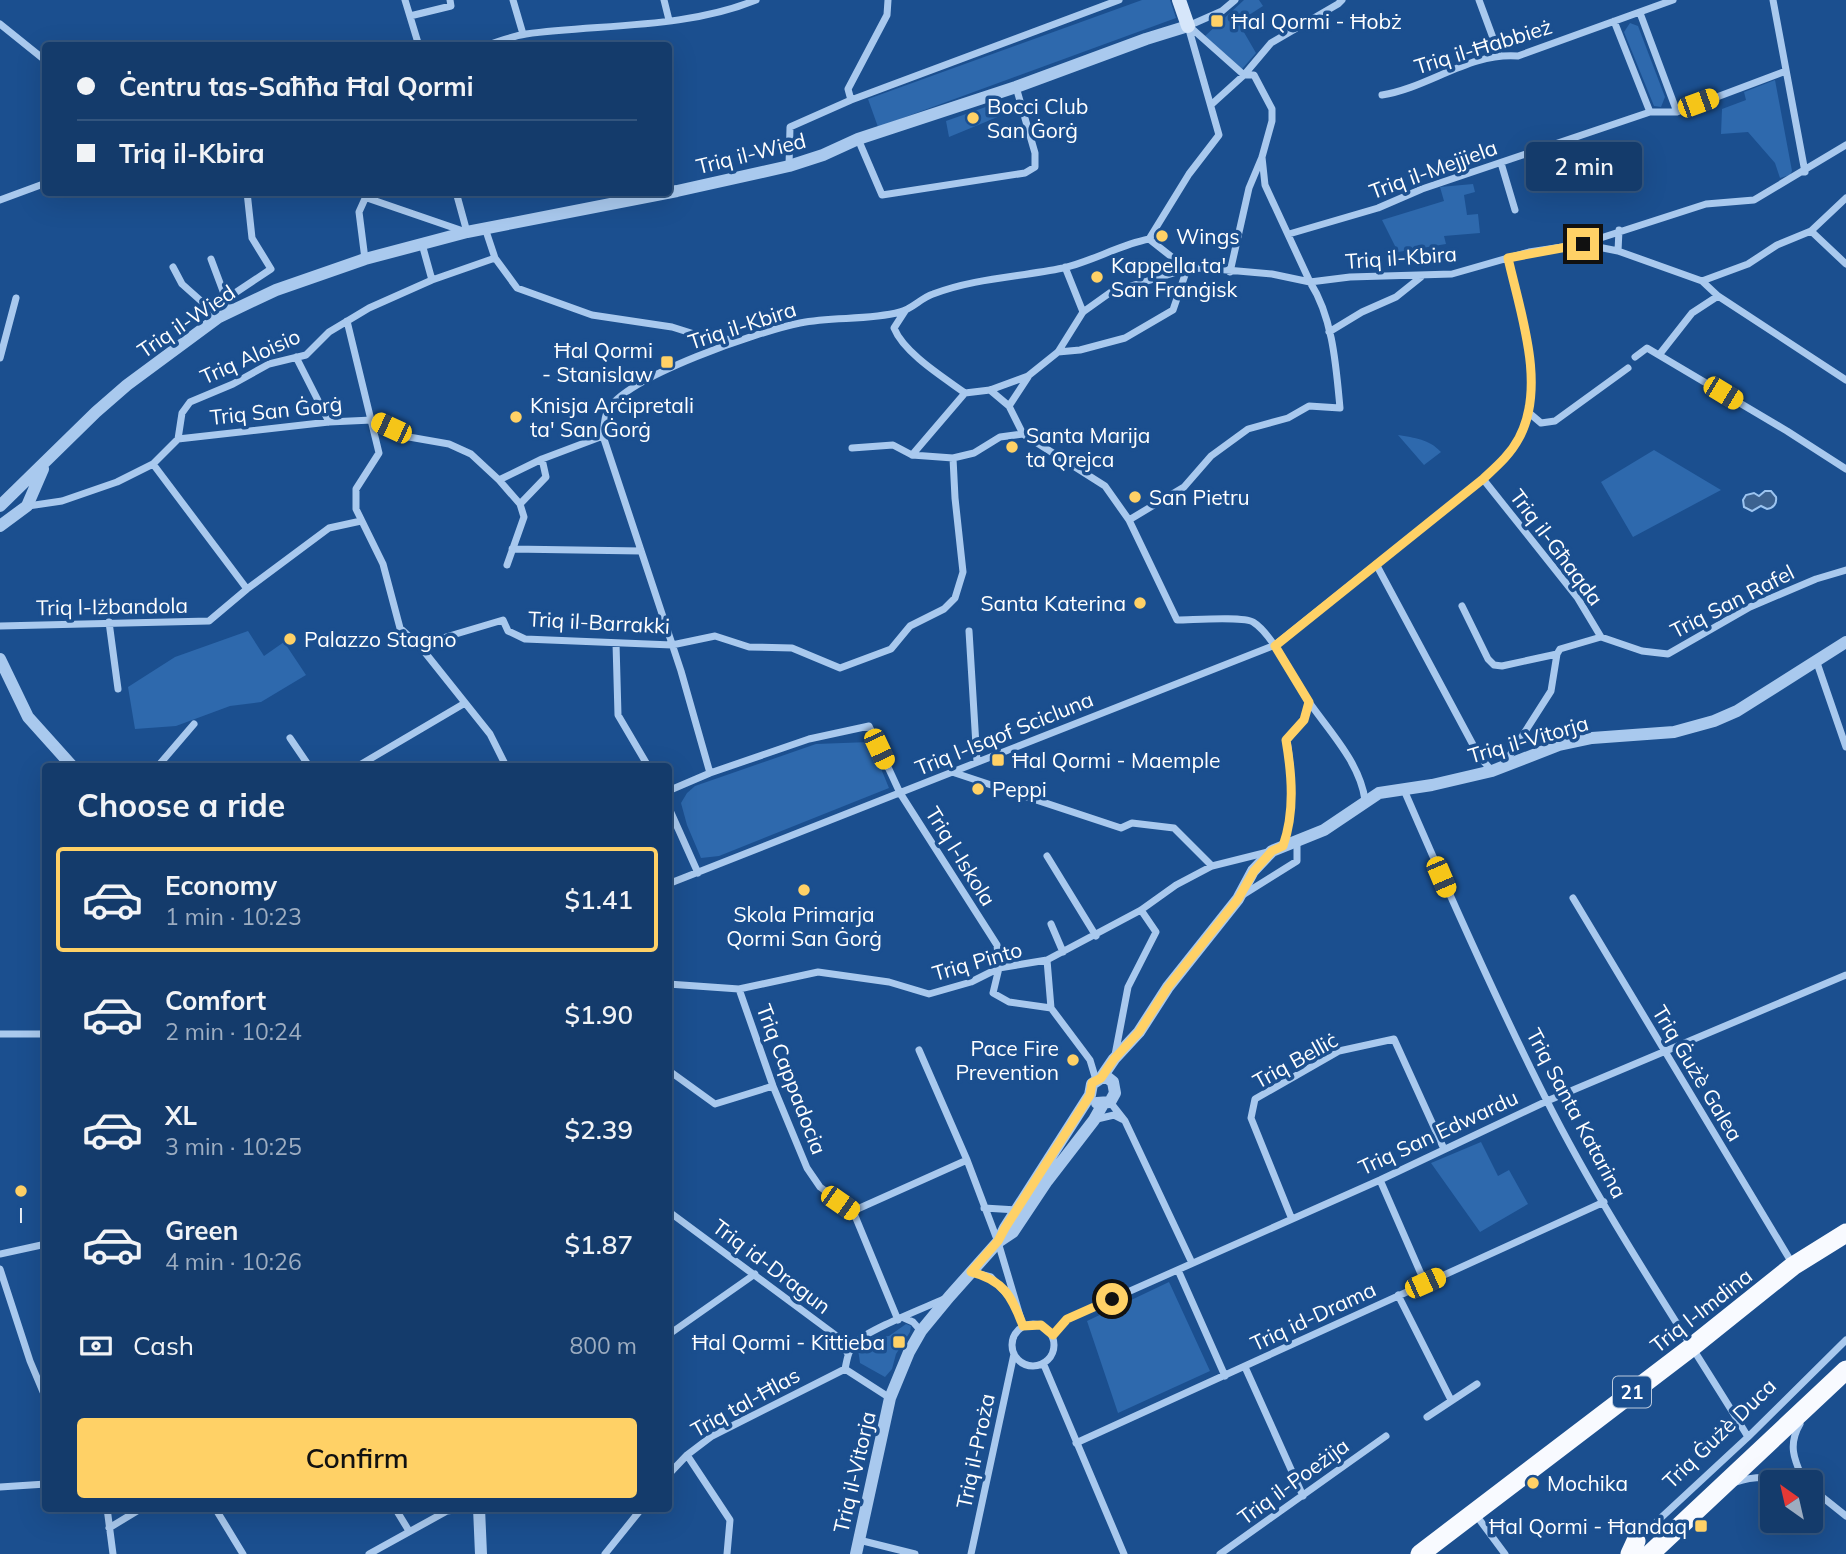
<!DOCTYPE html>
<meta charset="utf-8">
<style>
:root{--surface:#143b6b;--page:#214673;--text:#f1f3f6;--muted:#9dadc1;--line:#33557e;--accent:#ffd166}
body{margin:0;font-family:Mulish,sans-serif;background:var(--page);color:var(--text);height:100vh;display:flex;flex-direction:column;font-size:26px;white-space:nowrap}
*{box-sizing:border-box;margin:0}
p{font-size:23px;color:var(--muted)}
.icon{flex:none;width:38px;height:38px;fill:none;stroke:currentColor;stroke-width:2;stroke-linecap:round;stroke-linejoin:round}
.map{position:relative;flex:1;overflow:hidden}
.panel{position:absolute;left:42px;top:763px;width:630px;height:749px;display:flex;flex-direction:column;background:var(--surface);border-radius:7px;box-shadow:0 7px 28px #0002,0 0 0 2px var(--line)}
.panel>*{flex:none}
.guide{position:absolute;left:42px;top:42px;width:630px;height:154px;border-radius:7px;box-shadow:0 7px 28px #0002,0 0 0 2px var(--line);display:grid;align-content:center;height:154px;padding:0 35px;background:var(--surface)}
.needle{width:46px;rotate:326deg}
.buttons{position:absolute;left:1760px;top:1470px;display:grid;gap:14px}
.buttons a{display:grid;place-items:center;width:63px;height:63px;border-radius:7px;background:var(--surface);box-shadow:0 7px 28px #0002,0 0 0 2px var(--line);font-size:35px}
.end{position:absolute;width:32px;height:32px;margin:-16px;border:9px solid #ffd166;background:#111;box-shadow:0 0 0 4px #111}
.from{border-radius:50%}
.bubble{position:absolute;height:49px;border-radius:7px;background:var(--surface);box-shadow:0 7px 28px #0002,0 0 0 2px var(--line);font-size:23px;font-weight:600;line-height:49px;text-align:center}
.car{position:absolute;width:21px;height:42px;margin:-21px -10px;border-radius:9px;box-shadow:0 0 5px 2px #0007;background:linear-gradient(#f5c518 24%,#345 0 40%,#f5c518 0 76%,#345 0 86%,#f5c518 0)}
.guide b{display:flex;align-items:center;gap:24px;height:66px;font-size:26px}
.guide b+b{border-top:2px solid var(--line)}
.guide i{width:18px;height:18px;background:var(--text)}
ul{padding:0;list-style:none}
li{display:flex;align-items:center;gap:21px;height:105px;margin:0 14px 10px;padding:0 21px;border:4px solid transparent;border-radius:7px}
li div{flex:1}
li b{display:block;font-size:26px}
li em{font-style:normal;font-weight:600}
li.active{border-color:var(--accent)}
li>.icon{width:63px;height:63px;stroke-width:1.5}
h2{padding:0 35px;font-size:32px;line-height:84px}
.pay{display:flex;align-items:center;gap:18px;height:77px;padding:0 35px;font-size:26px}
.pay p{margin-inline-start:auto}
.primary-button{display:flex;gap:14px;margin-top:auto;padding:14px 35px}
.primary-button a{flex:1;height:80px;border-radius:7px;background:var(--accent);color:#111;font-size:28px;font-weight:600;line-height:80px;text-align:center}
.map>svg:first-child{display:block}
</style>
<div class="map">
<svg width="1846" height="1554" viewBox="0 0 1846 1554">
<rect width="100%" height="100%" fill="#1b4f8f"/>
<path fill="#2e69ad" d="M1142,0h28l6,18 -298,109 -10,-28z
M1244,0h15l4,6 -25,16 18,31 -14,16 -37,-33z
M1630,23l8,3 27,71 -4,10 -7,-1 -30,-74z
M1775,80l17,91 -2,4 -10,3 -5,-15 -27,-31 -27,2 1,-25 24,-9 -2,-8z
M997,103l3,13 -51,21 -3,-16z
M1473,184l2,8 -11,3 3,20 11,-1 2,19 -36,3 2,8 -48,8 -16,-32 62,-19 -4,-14z
M1398,435c17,3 31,4 43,17l-17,13z
M1654,450l67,40 -88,47 -32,-55z
M248,631l16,25 20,-14 22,33 -45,27 -31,4 -54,20 -41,3 -7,-42 47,-30z
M870,742l19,46 -170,68 -18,2 -14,-33 -6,-22 6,-10 8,-7 121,-42z
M1481,1142l17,34 11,-6 19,34 -48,28 -49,-69z
M1169,1282l41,89 -92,42 -31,-92z
M906,1324l5,2 -1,6 -14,22 -4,15 -7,8 -25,-14 -2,-14 9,-11 22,-2z"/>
<path fill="#3c6290" stroke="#9cc4f0" stroke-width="2" d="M1765,491h6l5,6c1,6 -2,11 -9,12l-6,-3 -9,5 -8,-4 -1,-7 3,-5 8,-2 5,3z"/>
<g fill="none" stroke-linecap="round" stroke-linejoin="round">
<path stroke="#a9c9ee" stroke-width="7" d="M405,0l14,46
M513,0l10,34
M664,0l5,20
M1479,0l20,54
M1773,0l32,172
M1640,13l37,99
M410,16l41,-10 -1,-6
M1614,21l36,91
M0,24l46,37
M1188,26l34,-15 13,-11
M1189,26l55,49
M484,46c14,-4 28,-10 42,-12 75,-10 159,-5 230,-34
M1382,95c46,-7 88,-43 136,-39l155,-56
M851,100l-3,-11 39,-74 1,-15
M1212,104l32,-29 27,-32 67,-39 4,-4
M858,139l24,56 143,-22 10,-6v-14l-19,-66
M1501,163l14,47
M789,166l1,-39 61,-27 268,-100
M456,192l11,40
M367,198l99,34
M0,200l46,-17
M485,228l10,30 22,30 75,27 80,12 35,11 31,2
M1811,231l35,33
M1289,234l89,-26 44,-19 228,-77h27l109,-41
M1149,239l40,-65 30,-39 -31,-109
M422,244l10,36
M1583,244l35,7 84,30 16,15 128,84
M1618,251l1,-21
M211,259l15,40 6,11
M365,259l-6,-47 9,-20
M173,267l9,17 37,33
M1065,267l18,45
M1230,272l19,-84 13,-31 10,-36v-12l-18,-34h-10
M1702,281l46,-17 29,-19 34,-14 35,-33
M226,299l45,-30 -19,-31 -5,-46
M905,311l-11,17c10,25 49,49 71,65l25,-3 38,-14 30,-24 25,-40 28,-20 76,-23 17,-1 68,6 38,8 40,-5 102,-3 77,-22 53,-8 124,-40 48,-4 92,-55
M347,321l32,132 -23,36v20l27,55 17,64 19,17 71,89 16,32
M1329,332l33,-20 34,-15 25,-20
M1058,352l22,-2 45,-12 48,-28 14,-41
M1659,355l33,-42 26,-17
M296,357l33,65
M1635,357l12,-9 140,83 59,38
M0,358l16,-60
M990,390l19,16 14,28 82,52 24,34 48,100c16,0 65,-4 76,2 20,12 42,60 56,80 21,30 51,61 56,98
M1009,406l19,-29
M1528,412l13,11 14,-2 73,-53
M178,439l4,-26 8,-11 43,-18 36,-20 37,-9 23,-23 40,-24 63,-28 63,-22
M852,448l41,-3 19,10 41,3 21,-5 26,-16 23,-3
M912,455l53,-62
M153,464l94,125
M1483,479l94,118 24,40
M499,480l43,-21 61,-23
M520,504l26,-27 -4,-18
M28,506l34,-5 55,-19 36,-18 25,-25 151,-17 43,-2 37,17 40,7 22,10 28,26 21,24 4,13 -17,48
M1129,520l55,-33 27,-31 37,-27 40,-11 21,-12 31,2c-4,-42 -7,-90 -30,-126l-45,-97 -3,-28
M512,549l129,2
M1376,564l103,192 13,15
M1462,606l26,53 6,6 8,1 55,-12
M109,622l9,67
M0,626l209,-5 38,-32 82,-61 32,-7
M969,631l8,131
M616,643l2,72 30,51
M419,645l84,-25 5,11 17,8 147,6 43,-9 34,11 43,1 48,20 51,-19 19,-23 34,-17 11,-11 8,-26 -8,-74 -2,-40
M1816,660l30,87
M290,738l19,28
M1505,763l46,-72 6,-37 3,-5 41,-12 41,14 26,3 82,-47 66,-28 30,-9
M158,766l36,-42
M358,766l107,-63
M710,773l-29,-102 -78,-235c1,-8 1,-19 5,-26 19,-34 152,-79 192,-87 33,-7 67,-2 100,-11 12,-3 21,-14 33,-18 42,-16 87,-17 130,-26 30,-7 56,-23 86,-29l38,30
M955,773l166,55 11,-5 42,5 38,38
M1404,790c45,104 91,208 142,309 59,117 134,227 202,338
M668,791l42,-18 99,-34 60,-13 31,67 97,152 2,23 -6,25 16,9 42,6
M668,806l30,67
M1283,845c12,-33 9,-70 4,-105l17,-20 5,-18
M1047,856l49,80
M668,884l607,-239 208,-166c14,-13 27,-24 36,-41 28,-52 1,-126 -11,-180
M1241,896l56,-35v-19
M1573,898l219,365
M1051,924l12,28
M1047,960l4,48 39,52 6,20
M668,984l71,5 79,-17 71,10 40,12 42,-12 28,-14 48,-8 94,-50 35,-25 36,-19 56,-14
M739,989l34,97 34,82 13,19 33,24 45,109
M0,1034h46
M919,1050l48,110 31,82 25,84
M1115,1055l13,-68 28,-55 -15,-22
M668,1070l47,34 58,-18
M1110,1102l15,19 67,142
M1097,1119l17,-4 8,4
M1380,1180l45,103
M984,1208l33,2
M668,1211l170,126 10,17
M853,1211l114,-51
M1291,1217l-40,-99 4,-19 84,-48 55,-12 50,110
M0,1254l46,-10
M0,1269l30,92 16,38
M1178,1270l47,106
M972,1272l19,5 21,23
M1398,1295l53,105
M904,1318l9,4 8,9
M1012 1345a21 21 0 1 1 42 0a21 21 0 1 1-42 0Z
M668,1335l87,-61
M1053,1335l14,-16 313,-139 167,-79 299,-126
M1044,1365l80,189
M1245,1367l58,129
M890,1398l-45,-29c2,-9 3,-19 10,-26 12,-13 69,-35 89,-44
M1427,1417l50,-33
M1800,1424c-13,22 -5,37 4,58
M1076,1443l528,-241
M687,1455l43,65 -3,34
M668,1475l19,-20 25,-19 133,-67
M1736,1482c22,-8 43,-4 65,0
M0,1487l46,-3
M1811,1488l35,28
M107,1508l6,46
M215,1508l28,46
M395,1508l14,23
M1476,1515l29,39
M109,1528l33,-20
M859,1540l56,14
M1637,1540l111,-103 98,-97
M369,1554l78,-43 22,-3
M605,1554l37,-46
M971,1554l43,-200
M1220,1554l166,-118"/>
<path stroke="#a9c9ee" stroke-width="12" d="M0,506l96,-94 31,-27 92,-68 57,-27 89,-31 102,-27 210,-41 112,-25 34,-11 35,-16 158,-52 130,-48 42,-13
M0,526l27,-20 16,-37
M0,659l28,58 44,49
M1097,1103l13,-1 5,-9 -2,-11 -5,-4h-7
M998,1242l7,-14 85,-133 2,-11 9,-6 13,-19 25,-27 29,-45 70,-88 15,-28 19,-20 52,-21 55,-37 53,-8 60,-14 67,-26 33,-7 82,-6 40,-11 23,-10 109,-69
M479,1508l2,46
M856,1554l34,-156 19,-46 12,-21 28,-34 49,-55 15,-10 34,-51 47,-61 9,-16"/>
<path stroke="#d6e6fa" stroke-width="14" d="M1179,0l9,26"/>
<path stroke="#f8faff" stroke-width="19" d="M1420,1554l273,-208 100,-80 53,-33
M1630,1554l6,-13
M1650,1554l196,-184"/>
</g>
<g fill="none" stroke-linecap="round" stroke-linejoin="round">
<path stroke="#ffd166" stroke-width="9" d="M1112,1299l-45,20 -14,16 -12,-10 -18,1c-11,-30 -20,-46 -52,-54l27,-31 7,-13 85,-133 2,-12 9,-5 13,-19 25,-27 29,-45 70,-88 16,-28 18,-20 11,-5c12,-34 9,-71 3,-106l18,-20 5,-18 -34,-56 208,-167c14,-13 27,-24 36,-41 28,-52 1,-126 -11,-180l75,-14"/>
</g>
<g fill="#ffd166" stroke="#1b4f8f" stroke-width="2.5">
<rect x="1210" y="14" width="14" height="14" rx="3.5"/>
<circle cx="973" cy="118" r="7"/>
<circle cx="1162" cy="236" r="7"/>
<circle cx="1097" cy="277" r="7"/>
<rect x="660" y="355" width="14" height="14" rx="3.5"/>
<circle cx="516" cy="417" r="7"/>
<circle cx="1012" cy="447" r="7"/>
<circle cx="1135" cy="497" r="7"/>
<circle cx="1140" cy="603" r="7"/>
<circle cx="290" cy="639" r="7"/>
<rect x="991" y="753" width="14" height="14" rx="3.5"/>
<circle cx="978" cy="789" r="7"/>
<circle cx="804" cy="890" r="7"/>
<circle cx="1073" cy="1060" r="7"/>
<circle cx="21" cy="1191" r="7"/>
<rect x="892" y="1335" width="14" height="14" rx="3.5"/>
<circle cx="1533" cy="1483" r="7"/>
<rect x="1694" y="1519" width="14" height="14" rx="3.5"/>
</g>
<g text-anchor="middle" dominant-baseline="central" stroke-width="7" stroke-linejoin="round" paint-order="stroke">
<rect fill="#1b4f8f" stroke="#bbcadd" stroke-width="2" x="1613" y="1376.5" width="38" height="31" rx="5"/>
<g font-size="19" font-weight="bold" fill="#fff">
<text x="1632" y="1392">21</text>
</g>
<g font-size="21" fill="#fff" stroke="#1b4f8f" text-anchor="start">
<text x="1231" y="21">Ħal Qormi - Ħobż</text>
<text x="987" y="106">Bocci Club<tspan x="987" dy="24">San Ġorġ</tspan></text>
<text x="1176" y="236">Wings</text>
<text x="1111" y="265">Kappella ta'<tspan x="1111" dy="24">San Franġisk</tspan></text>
<text x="653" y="350" text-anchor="end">Ħal Qormi<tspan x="653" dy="24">- Stanislaw</tspan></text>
<text x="530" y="405">Knisja Arċipretali<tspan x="530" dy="24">ta' San Ġorġ</tspan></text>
<text x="1026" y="435">Santa Marija<tspan x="1026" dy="24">ta Qrejca</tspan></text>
<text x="1149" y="497">San Pietru</text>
<text x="1126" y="603" text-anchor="end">Santa Katerina</text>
<text x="304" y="639">Palazzo Stagno</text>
<text x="1012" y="760">Ħal Qormi - Maemple</text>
<text x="992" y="789">Peppi</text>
<text x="804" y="914" text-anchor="middle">Skola Primarja<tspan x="804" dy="24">Qormi San Ġorġ</tspan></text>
<text x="1059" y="1048" text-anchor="end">Pace Fire<tspan x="1059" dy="24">Prevention</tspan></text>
<text x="21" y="1215" text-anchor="middle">I</text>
<text x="885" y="1342" text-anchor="end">Ħal Qormi - Kittieba</text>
<text x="1547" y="1483">Mochika</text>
<text x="1687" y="1526" text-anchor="end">Ħal Qormi - Ħandaq</text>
</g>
<g font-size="21" fill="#fff" stroke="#1b4f8f">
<text transform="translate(1483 46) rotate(-17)">Triq il-Ħabbież</text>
<text transform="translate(751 153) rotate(-14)">Triq il-Wied</text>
<text transform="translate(1433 169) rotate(-20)">Triq il-Mejjiela</text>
<text transform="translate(1401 257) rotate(-4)">Triq il-Kbira</text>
<text transform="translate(186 321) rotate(-34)">Triq il-Wied</text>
<text transform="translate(742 325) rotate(-18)">Triq il-Kbira</text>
<text transform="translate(250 356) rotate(-24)">Triq Aloisio</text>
<text transform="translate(276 410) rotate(-6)">Triq San Ġorġ</text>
<text transform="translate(1557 547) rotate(53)">Triq il-Għaqda</text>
<text transform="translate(1732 601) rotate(-27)">Triq San Rafel</text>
<text transform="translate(112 606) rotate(-1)">Triq l-Iżbandola</text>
<text transform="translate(599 622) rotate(3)">Triq il-Barrakki</text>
<text transform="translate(1004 733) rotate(-22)">Triq l-Isqof Scicluna</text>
<text transform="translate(1528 739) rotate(-16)">Triq il-Vitorja</text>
<text transform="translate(961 856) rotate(58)">Triq l-Iskola</text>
<text transform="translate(977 961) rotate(-16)">Triq Pinto</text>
<text transform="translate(1295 1060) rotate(-29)">Triq Belliċ</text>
<text transform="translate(1698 1073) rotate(59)">Triq Ġużè Galea</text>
<text transform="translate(792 1079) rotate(69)">Triq Cappadocia</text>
<text transform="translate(1577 1113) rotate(62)">Triq Santa Katarina</text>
<text transform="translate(1438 1132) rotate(-25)">Triq San Edwardu</text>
<text transform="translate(772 1266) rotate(37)">Triq id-Dragun</text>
<text transform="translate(1701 1310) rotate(-38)">Triq l-Imdina</text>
<text transform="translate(1313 1316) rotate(-25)">Triq id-Drama</text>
<text transform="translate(745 1402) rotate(-29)">Triq tal-Ħlas</text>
<text transform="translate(1719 1433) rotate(-44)">Triq Ġużè Duca</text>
<text transform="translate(975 1451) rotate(-78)">Triq il-Proża</text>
<text transform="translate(854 1472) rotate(-77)">Triq il-Vitorja</text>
<text transform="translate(1293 1481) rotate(-36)">Triq il-Poeżija</text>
</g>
</g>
</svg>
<div class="buttons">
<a><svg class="needle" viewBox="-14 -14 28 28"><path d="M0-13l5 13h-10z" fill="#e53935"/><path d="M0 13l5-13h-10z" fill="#9dadc1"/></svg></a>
</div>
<i class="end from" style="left:1112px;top:1299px"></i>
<i class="end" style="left:1583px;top:244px"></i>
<div class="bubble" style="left:1526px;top:142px;width:116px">2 min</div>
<i class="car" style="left:1698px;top:103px;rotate:70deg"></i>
<i class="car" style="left:1723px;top:393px;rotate:121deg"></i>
<i class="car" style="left:391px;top:428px;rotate:295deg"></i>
<i class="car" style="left:879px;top:749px;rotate:155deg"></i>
<i class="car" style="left:1441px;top:877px;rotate:157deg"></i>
<i class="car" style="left:840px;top:1203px;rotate:125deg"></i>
<i class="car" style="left:1425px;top:1283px;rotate:66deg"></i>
<div class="guide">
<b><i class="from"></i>Ċentru tas-Saħħa Ħal Qormi</b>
<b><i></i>Triq il-Kbira</b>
</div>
<section class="panel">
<h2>Choose a ride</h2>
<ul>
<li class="active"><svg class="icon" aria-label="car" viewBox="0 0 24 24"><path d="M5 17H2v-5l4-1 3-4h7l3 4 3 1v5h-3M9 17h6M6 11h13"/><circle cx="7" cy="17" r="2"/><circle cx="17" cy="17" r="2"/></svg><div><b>Economy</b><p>1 min · 10:23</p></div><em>$1.41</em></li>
<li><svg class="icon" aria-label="car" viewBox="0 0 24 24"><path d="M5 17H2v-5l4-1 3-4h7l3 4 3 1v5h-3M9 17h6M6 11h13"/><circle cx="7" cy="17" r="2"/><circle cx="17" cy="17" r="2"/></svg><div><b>Comfort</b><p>2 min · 10:24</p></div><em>$1.90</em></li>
<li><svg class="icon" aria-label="car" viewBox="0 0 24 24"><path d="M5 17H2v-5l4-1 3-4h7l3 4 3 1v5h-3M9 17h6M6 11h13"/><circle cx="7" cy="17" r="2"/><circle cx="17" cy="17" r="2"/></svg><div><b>XL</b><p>3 min · 10:25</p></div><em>$2.39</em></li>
<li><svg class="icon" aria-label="car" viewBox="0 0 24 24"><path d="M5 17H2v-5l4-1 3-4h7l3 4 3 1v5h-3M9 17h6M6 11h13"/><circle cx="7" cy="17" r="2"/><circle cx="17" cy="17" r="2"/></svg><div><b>Green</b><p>4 min · 10:26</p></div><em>$1.87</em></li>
</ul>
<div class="pay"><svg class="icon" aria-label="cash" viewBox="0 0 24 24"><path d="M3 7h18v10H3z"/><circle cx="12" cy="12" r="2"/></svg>Cash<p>800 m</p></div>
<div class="primary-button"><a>Confirm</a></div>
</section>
</div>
